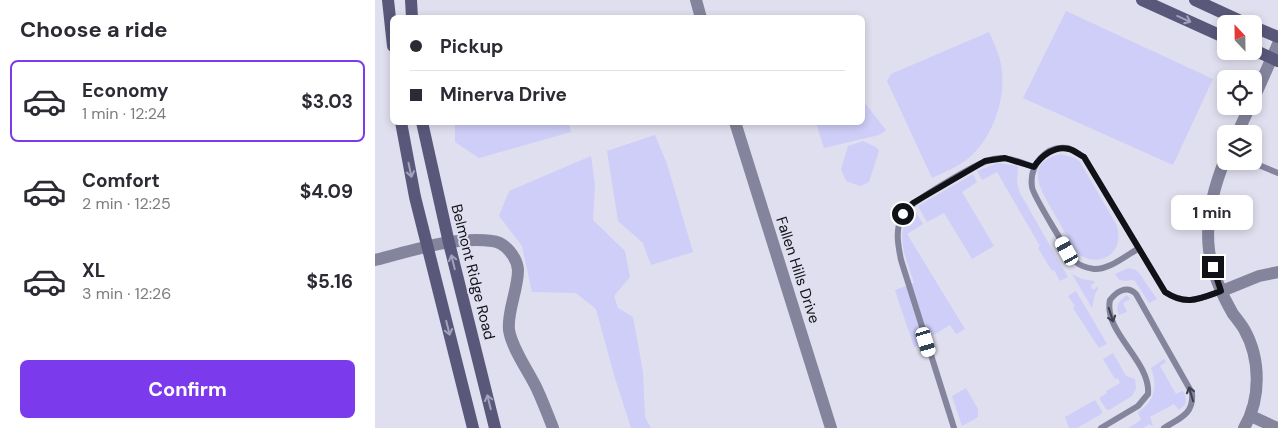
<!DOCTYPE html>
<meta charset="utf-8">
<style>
:root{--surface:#fff;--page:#f2f2f3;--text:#2b2b33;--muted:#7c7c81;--line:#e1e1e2;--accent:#7c3aed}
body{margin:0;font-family:"DM Sans",sans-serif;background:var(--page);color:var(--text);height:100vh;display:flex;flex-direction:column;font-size:19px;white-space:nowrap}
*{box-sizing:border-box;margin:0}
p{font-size:16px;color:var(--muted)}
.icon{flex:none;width:28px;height:28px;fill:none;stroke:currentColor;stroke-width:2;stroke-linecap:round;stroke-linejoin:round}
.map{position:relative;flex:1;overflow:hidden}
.details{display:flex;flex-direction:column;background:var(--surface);width:375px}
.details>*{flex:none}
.top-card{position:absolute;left:15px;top:15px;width:475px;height:110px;border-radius:8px;box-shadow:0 2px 8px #0003;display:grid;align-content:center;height:110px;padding:0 20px;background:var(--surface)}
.needle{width:32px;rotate:338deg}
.fabs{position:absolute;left:842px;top:15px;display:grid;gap:10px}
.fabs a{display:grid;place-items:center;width:45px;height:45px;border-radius:8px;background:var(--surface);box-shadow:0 2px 8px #0003;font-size:25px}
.end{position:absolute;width:22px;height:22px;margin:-11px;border:6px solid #111217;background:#fff;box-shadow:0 0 0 2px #fff}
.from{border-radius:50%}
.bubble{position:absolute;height:35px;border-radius:8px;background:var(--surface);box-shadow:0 2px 8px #0003;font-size:16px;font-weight:700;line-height:35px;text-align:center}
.car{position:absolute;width:15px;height:30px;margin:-15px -8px;border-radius:6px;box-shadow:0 0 4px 1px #0007;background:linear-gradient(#fff 24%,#345 0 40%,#fff 0 76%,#345 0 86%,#fff 0)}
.top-card b{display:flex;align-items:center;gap:18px;height:48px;font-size:19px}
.top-card b+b{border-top:1px solid var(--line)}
.top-card i{width:12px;height:12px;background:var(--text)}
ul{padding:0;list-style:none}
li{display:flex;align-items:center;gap:15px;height:82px;margin:0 10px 8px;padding:0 10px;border:2px solid transparent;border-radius:8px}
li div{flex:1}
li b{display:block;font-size:19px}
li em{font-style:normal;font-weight:700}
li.active{border-color:var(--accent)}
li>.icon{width:45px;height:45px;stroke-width:1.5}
h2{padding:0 20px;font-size:22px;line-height:60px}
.cta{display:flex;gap:10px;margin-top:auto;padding:10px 20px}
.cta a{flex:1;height:58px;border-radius:8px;background:var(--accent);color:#fff;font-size:20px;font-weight:700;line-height:58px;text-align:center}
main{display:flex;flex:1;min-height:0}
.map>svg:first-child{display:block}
</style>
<main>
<section class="details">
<h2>Choose a ride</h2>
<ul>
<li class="active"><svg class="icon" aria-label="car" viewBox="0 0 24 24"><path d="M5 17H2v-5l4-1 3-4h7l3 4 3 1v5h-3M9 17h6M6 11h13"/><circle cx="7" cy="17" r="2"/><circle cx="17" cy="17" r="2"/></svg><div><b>Economy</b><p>1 min · 12:24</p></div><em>$3.03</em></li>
<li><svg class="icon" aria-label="car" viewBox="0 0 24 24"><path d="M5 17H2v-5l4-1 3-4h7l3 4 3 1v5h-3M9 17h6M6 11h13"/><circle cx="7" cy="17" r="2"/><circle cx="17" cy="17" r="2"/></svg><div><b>Comfort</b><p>2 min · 12:25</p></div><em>$4.09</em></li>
<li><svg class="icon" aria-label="car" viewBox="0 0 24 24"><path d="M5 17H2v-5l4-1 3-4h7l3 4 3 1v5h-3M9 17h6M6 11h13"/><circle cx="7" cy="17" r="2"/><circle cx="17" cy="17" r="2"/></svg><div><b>XL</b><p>3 min · 12:26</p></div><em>$5.16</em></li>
</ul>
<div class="cta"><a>Confirm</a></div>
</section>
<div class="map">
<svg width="903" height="428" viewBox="0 0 903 428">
<rect width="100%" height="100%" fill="#dfdfef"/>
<path fill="#cecef8" d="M691,11l147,68 -40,86 -150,-67z
M614,32c6,13 12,26 13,40 3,30 -10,65 -32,85 -11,9 -25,15 -38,21l-45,-97 4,-7z
M489,102l22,28 -7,5 -55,13 -8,-25 47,-1z
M80,123h114l2,9 -92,26 -24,-16z
M280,135l12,29 26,88 -42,13 -8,-22 -25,-22 -11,-70z
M488,141l13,6 3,4 -10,31 -9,4 -14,-5 -5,-12 7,-23z
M686,154l14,4 5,4 36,62c11,29 -18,47 -40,28 -7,-12 -14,-25 -21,-37 -13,-23 -34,-52 6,-61z
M216,156l4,29 -2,35 32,31 5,26 -16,19 4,12 15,9 10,55 2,45 6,11h-20l-17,-53 -18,-66 -20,-16 -44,-1 -10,-46 -23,-30 10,-25z
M623,163l20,3 -1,17 3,10 48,84 -8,4 -6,-11 -2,1 -14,-23 2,-2 -43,-74 -15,8 -5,-9z
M598,174l4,8 -15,10 32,54 -22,13 -28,-46 -17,9 -9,-16z
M539,209l9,15 -16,10 58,95 -9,5 -6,-9 -20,12 1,5 -17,5 -19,-57 19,-7c-8,-26 -22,-50 0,-74z
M753,268l8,2 3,3 18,26 -8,4 -14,-22 -3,-1 -7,1 -6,-1 -4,-6z
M697,274l10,5 12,2 1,2 -4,2 1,4h3l2,-3 1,3 -3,5 -3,14z
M701,291l31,53 -8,4 -26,-40 2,-2 -7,-10z
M752,295l3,4 -7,4 4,9 -8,3c-4,-9 0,-15 8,-20z
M738,353l13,23 9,3 1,10 -4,7 -23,14 -3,-1 -7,-11 8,-5 -1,-2 14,-8 -2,-5 -3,1 -12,-20z
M789,359l2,3 -6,4 16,28 6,-3 2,1 2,7 -1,6 -6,5 -5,-6 -24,13 3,8 -2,1 -1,-2 -7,4h-15l13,-8 -3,-8c17,-11 20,-26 13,-44z
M591,388l12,21v8l-16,9 -10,-30z
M720,400l7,11 -1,3 -24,14h-8l-4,-11z"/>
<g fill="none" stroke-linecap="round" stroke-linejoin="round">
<path stroke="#84849d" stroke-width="6" d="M874,161l29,12
M763,249c-13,7 -29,21 -44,20 -6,-1 -14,-3 -18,-7 -7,-7 -43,-67 -44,-75 -3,-21 13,-42 35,-39 6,1 12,7 17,9l81,135c22,14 34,7 57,-1
M579,428l-53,-168c-3,-15 -6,-29 1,-45 6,-12 76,-53 91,-56 14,-3 27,3 41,8
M726,428l37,-22 10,-12c3,-33 -45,-62 -38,-94 7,-9 17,-15 26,-6l56,99c2,21 -12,25 -28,35"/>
<path stroke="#84849d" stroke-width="12" d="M321,0l5,18
M879,98l24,-54
M360,122l96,306
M862,134l13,-28
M851,157c-12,29 -21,61 -17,93 3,22 13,45 24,64 4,5 8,10 11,15 17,30 17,70 0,99
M0,260c36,-9 79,-24 117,-19 13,1 25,16 26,29 0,20 -11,41 -9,60 3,19 20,42 28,59 6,13 11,26 16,39
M847,291l37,-15 19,-4
M876,416l26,12"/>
<path stroke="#59587b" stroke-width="12" d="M13,0l5,46
M36,0l1,18
M767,0l84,38
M820,0l52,24
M879,27l24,10
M879,50l24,11
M26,122l14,75 58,231
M47,122l27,121 46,185"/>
</g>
<defs><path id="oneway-shaft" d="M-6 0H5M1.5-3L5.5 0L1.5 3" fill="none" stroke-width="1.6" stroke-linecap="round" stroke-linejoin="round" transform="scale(1.25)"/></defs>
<g stroke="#a3a2bb">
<use href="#oneway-shaft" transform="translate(809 19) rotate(24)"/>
<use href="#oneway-shaft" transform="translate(35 170) rotate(78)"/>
<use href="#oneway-shaft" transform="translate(78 262) rotate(-104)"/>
<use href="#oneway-shaft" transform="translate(73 328) rotate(76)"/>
<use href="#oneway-shaft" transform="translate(114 402) rotate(-104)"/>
</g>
<g stroke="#3f404d">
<use href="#oneway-shaft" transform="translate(736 315) rotate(72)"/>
<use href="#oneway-shaft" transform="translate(816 394) rotate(-107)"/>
</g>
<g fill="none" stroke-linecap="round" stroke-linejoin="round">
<path stroke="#111217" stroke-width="6" d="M528,214l10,-11 72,-42 20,-3 29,9c7,-11 21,-22 35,-18 5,1 11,6 15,8l81,135c21,14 34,7 56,-1l-8,-24"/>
</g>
<g text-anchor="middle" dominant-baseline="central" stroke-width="4" stroke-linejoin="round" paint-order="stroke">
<g font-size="15" fill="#111217" stroke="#dfdfef">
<text transform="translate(423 270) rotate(72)">Fallen Hills Drive</text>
<text transform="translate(98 272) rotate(76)">Belmont Ridge Road</text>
</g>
</g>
</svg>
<div class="fabs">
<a><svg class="needle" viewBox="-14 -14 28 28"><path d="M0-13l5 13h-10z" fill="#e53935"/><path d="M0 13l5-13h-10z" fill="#7c7c81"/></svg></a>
<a><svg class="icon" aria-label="locate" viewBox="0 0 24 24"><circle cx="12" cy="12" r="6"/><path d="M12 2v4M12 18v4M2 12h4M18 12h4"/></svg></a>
<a><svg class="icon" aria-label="layers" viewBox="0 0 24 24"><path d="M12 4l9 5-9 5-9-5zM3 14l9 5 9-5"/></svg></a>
</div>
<i class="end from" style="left:528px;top:214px"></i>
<i class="end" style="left:838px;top:267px"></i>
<div class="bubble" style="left:796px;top:195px;width:82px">1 min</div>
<i class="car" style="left:692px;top:251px;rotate:331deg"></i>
<i class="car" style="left:551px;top:342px;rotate:163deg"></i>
<div class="top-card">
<b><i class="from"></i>Pickup</b>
<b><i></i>Minerva Drive</b>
</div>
</div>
</main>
